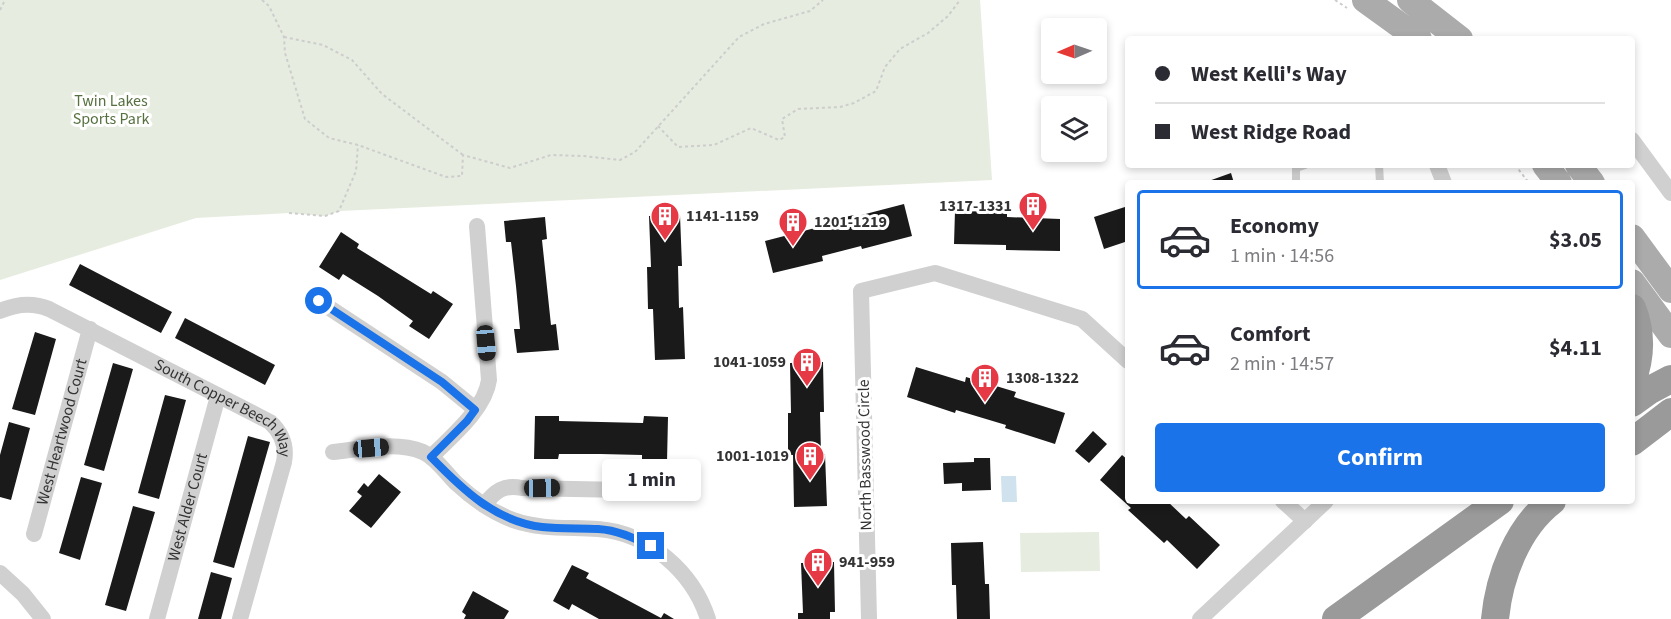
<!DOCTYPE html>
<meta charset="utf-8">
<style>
:root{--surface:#fff;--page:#f2f2f3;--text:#2b2b33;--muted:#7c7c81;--line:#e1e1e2;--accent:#1a73e8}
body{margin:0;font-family:"Source Sans 3",sans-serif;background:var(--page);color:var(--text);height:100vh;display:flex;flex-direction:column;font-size:22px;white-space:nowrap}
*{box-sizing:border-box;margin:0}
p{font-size:20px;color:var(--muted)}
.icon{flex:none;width:33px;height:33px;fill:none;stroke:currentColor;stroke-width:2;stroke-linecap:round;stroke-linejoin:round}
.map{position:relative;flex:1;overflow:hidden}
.drawer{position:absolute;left:1125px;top:180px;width:510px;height:324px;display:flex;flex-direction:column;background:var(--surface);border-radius:6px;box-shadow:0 3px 9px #0003}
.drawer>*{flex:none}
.banner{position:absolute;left:1125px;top:36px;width:510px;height:132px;border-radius:6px;box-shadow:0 3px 9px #0003;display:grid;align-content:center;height:132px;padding:0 30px;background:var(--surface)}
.needle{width:39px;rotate:268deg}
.buttons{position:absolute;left:1041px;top:18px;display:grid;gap:12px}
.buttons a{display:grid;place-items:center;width:66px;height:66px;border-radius:6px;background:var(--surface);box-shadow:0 3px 9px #0003;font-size:30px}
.end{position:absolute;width:27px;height:27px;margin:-14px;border:8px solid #1a73e8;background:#fff;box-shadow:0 0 0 3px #fff}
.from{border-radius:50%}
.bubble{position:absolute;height:42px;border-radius:6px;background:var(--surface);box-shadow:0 3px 9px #0003;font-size:20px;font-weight:700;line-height:42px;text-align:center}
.car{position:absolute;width:18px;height:36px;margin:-18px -9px;border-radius:8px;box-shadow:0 0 4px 2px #0007;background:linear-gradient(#222 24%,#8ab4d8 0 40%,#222 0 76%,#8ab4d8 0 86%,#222 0)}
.banner b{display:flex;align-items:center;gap:21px;height:57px;font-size:22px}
.banner b+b{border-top:2px solid var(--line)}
.banner i{width:15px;height:15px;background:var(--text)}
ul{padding:10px 0 0;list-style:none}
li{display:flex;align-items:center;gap:18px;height:99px;margin:0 12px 9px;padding:0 18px;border:3px solid transparent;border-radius:6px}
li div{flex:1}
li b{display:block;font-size:22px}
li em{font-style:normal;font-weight:700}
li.on{border-color:var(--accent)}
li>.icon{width:54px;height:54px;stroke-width:1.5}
.cta{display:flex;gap:12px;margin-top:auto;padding:12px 30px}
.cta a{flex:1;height:69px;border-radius:6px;background:var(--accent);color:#fff;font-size:24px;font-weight:700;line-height:69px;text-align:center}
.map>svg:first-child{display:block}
</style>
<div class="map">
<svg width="1671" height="619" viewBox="0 0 1671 619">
<rect width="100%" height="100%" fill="#fff"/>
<path fill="#e6ecdf" d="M0,0h980l12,180 -652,31 -15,5 -36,-3 -93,5 -196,62z
M1099,532l1,39 -79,1 -1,-39z"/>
<path fill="#cfe2ee" d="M1001,476h15l1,26h-15z"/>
<path fill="#1a1a1a" d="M1231,173l3,10h-31z
M904,204l8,32 -50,13 -1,-3 -39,10 1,5 -50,12 -8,-32 50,-13 -1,-4 40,-9v2z
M1128,206v35l-24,8 -10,-32z
M955,211l52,1v5l53,2v32l-54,-1v-5l-52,-1z
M680,215l2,51h-4l1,42 4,-1 2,52 -30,1 -2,-51h-5l-1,-42h4l-2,-51z
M545,217l2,22 -5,1 9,85 5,-1 3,26 -42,3 -3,-24h6l-4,-43 -5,-44h-5l-2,-21z
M341,232l18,12 -2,4 74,46 2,-3 20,13 -24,35 -20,-13 4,-5 -35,-25 -35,-22 -4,6 -20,-13z
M80,264l92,48 -11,21 -92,-48z
M185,318l90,47 -10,20 -90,-47z
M35,332l21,7 -21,76 -23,-6z
M823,362l1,50h-4l1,42h4l2,52 -33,1 -1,-52h-5v-42h3l-1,-50z
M113,363l20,6 -29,102 -20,-6z
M916,367l49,15 1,-5 50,15 -2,5 51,16 -10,31 -50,-16 1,-3 -50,-15 -1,3 -48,-16z
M165,395l21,5 -27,99 -21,-6z
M535,416h24v5l84,2 1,-7 24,1 -1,45 -25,-1v-6l-42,-1h-41l-1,5h-24z
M9,422l21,6 -19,72 -11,-3v-42z
M1093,431l14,13 -18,19 -14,-12z
M248,436l22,6 -36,126 -21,-6z
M1122,455l6,5v41h39l19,18 3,-3 31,29 -23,24 -30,-29 -3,3 -36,-33 3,-2 -31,-28z
M974,458h16l1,32 -29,1v-8l-18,1 -1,-21 31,-1z
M379,474l22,18 -30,36 -22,-17 13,-15 -5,-4 7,-9 4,4z
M81,477l21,6 -22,77 -21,-7z
M133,506l22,6 -29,99 -21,-6z
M983,542l2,42h4l1,35h-33l-1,-34h-4l-1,-42z
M834,562l1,50h-5v7h-32v-6h5l-2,-50z
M572,565l17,8 -3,5 75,40 3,-5 10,6h-75l-27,-15 -3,6 -16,-9z
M211,572l21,6 -11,41h-23z
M473,591l36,20 -5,8h-40l2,-4 -4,-3z"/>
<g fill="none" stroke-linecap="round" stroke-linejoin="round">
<path stroke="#cdcdcd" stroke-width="2" stroke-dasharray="3 3" stroke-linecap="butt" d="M262,0l7,6 15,31 1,16 20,66 24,19 29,7 88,32 16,-1 1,-21 47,13 41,-13 32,1 37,4 15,-8 104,-115 25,-13 46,-13 13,-11
M1335,0l12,8
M0,10l5,-10
M284,37l39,8 29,15 30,34 81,61
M658,126l20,21 36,-2 37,-17 28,12 6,-3 -3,-18 16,-10 42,-2 14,-4 22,-12 9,-24 15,-18 28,-16 20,-17 12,-16
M1515,165l14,18
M289,213l36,3 14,-5 17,-40 2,-26"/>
<path stroke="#d0d0d0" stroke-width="8" d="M1379,165l1,18
M1296,183v-15l9,-3"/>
<g stroke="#d0d0d0" stroke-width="16">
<path d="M1632,140l39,53"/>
<path d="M1437,165l7,18"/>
<path d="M319,301l123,81 33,27"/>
<path id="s1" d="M0,311c16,-7 32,-9 49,-2l221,113c12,11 17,24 14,40l-44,157"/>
<path d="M333,452c28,-3 63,-11 90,0 13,6 23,21 33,31 16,15 36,29 57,37 28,10 56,7 85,9 51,4 95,43 110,90"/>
<path d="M431,457c21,-21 54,-48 58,-77l-12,-154"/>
<path d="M1283,501l22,20"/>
<path d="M484,505c11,-14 20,-21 38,-17l154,3"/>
<path id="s2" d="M34,534l56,-205"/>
<path d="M0,573l23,21 20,25"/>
<path id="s3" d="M157,619l61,-223"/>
<path d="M869,619l-8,-328 74,-18 147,46 46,42"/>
<path d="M1200,619l126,-118"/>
</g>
<path stroke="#ababab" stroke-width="26" d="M1365,0l54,39
M1410,0l50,39
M1545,165l14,18
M1578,165l14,18
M1632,237l39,53
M1632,282l39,53"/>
<path stroke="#9a9a9a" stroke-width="28" d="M1632,308c10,25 9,49 0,73
M1632,403l18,-13 21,-11
M1632,442l39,-30
M1336,619l164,-118
M1495,619c4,-42 22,-91 57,-118"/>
</g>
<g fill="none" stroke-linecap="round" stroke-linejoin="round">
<path stroke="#1a73e8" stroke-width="8" d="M319,301l123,81 33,28 -8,11 -36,36c32,33 64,64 111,70 19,2 38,1 56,2 19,1 36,9 53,17"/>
</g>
<defs>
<g id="building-pin" transform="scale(1.5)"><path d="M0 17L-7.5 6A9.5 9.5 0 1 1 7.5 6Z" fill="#e63946" stroke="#fff"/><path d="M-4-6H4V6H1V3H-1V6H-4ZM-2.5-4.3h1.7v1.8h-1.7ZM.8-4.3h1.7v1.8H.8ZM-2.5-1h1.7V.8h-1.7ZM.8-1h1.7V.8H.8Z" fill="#fff"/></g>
</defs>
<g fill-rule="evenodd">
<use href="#building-pin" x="1033" y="206"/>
<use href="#building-pin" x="665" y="216"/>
<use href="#building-pin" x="793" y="222"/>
<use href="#building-pin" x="807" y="362"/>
<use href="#building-pin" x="985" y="378"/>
<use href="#building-pin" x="810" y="456"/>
<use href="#building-pin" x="818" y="562"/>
</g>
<g text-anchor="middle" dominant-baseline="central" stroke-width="6" stroke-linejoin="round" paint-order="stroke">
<g font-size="16" fill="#56703f" stroke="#fff">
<text x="111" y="101">Twin Lakes<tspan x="111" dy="18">Sports Park</tspan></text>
</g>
<g font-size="16" font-weight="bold" fill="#333" stroke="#fff" text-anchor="start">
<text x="1012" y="206" text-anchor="end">1317-1331</text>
<text x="686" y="216">1141-1159</text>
<text x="814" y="222">1201-1219</text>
<text x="786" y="362" text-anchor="end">1041-1059</text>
<text x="1006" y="378">1308-1322</text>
<text x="789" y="456" text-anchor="end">1001-1019</text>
<text x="839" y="562">941-959</text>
</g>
<g font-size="16" fill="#333" stroke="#fff">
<text stroke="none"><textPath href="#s1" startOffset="254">South Copper Beech Way</textPath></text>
<text stroke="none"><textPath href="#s2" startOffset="106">West Heartwood Court</textPath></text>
<text transform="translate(865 455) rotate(-91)">North Basswood Circle</text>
<text stroke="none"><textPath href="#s3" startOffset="116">West Alder Court</textPath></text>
</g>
</g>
</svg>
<div class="buttons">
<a><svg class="needle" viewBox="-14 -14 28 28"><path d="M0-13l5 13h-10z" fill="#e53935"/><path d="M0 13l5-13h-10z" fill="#7c7c81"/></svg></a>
<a><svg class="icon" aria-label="layers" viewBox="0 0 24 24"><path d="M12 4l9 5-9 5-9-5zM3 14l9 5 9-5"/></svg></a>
</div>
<i class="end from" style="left:319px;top:301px"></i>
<i class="end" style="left:651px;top:546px"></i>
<div class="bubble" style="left:602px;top:459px;width:99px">1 min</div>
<i class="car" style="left:486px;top:343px;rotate:175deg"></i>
<i class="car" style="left:371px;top:448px;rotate:85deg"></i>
<i class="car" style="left:542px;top:488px;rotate:89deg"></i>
<div class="banner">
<b><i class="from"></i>West Kelli's Way</b>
<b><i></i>West Ridge Road</b>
</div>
<section class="drawer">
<ul>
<li class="on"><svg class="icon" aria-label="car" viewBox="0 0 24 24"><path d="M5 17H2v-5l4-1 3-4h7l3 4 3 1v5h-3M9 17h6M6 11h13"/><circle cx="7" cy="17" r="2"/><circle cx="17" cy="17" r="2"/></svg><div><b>Economy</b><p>1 min · 14:56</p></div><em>$3.05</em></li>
<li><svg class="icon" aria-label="car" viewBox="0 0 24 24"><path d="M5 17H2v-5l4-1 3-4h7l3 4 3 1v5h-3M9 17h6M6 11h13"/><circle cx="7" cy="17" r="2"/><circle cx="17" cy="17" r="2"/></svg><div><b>Comfort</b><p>2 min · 14:57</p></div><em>$4.11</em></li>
</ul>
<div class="cta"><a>Confirm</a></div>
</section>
</div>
